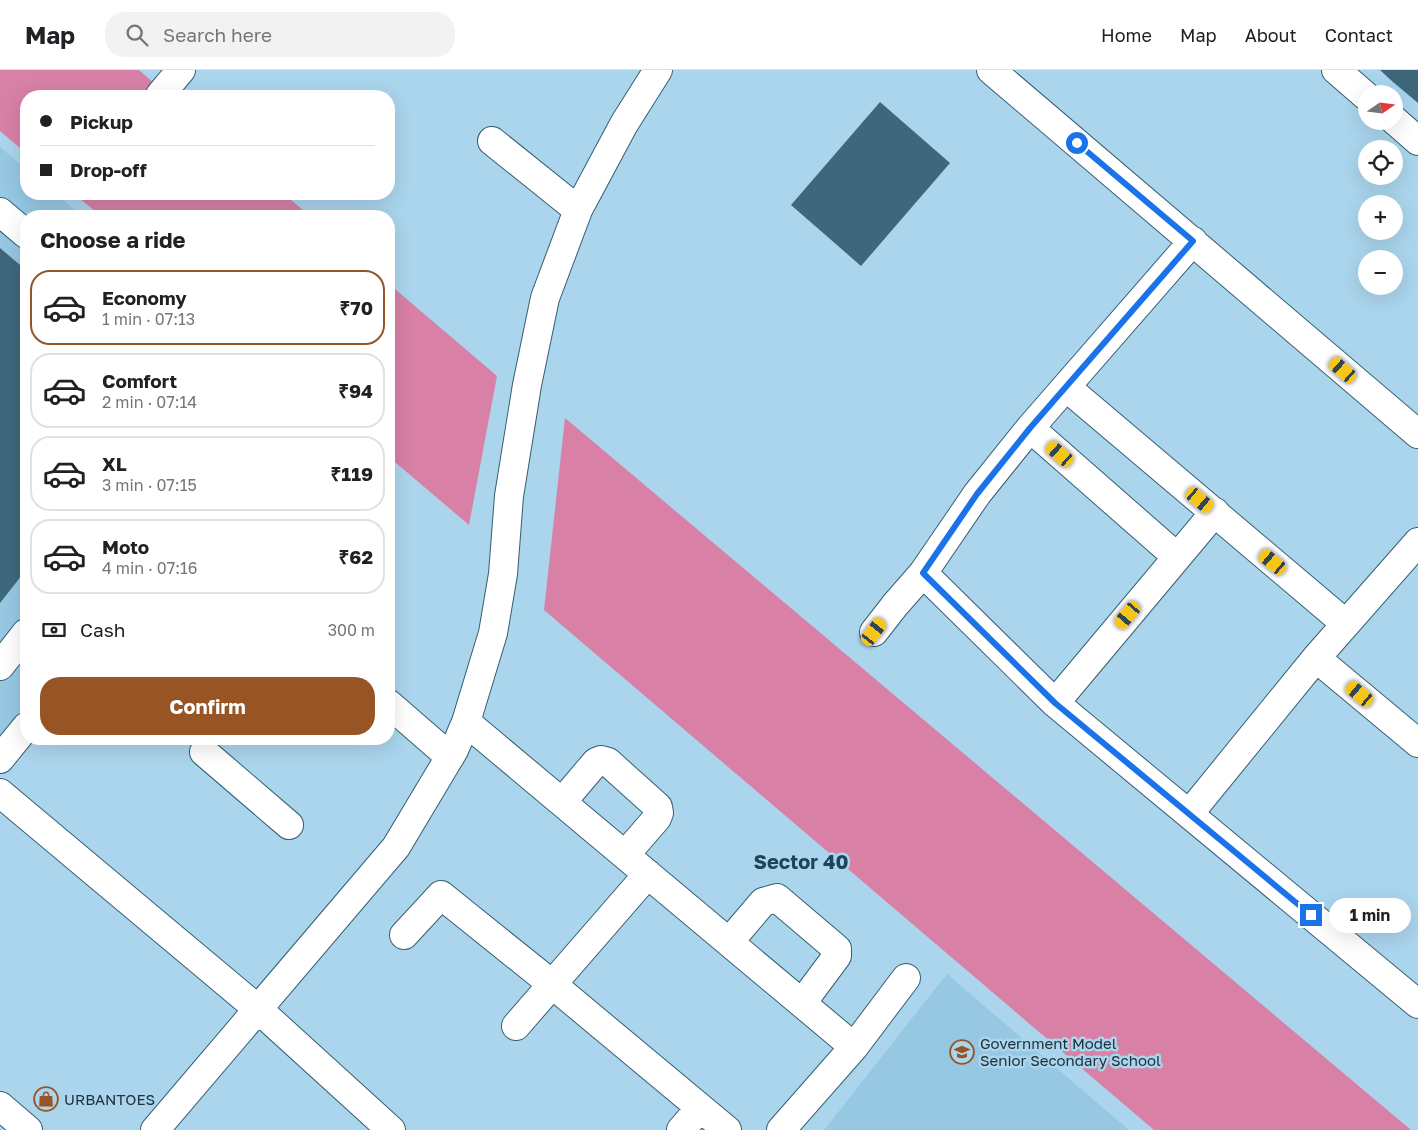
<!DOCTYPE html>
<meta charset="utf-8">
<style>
:root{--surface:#fff;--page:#f2f2f2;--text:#202124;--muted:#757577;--line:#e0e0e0;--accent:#975424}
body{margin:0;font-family:"Golos Text",sans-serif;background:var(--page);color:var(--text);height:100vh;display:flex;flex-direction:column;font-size:19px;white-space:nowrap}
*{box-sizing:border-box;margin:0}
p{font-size:16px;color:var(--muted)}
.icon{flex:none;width:28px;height:28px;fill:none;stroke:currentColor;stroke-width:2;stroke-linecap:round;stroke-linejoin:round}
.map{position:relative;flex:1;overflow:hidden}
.side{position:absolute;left:20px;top:140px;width:375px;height:535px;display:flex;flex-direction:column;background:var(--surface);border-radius:20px;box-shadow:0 5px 20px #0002}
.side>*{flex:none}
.top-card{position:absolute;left:20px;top:20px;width:375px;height:110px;border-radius:20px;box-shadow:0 5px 20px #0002;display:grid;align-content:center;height:110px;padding:0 20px;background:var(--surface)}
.needle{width:32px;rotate:76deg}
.fabs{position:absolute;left:1358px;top:15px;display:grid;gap:10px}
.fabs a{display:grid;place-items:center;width:45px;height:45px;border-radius:50%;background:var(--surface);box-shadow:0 5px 20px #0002;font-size:25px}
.end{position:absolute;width:22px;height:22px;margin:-11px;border:6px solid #1a73e8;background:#fff;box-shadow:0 0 0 2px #fff}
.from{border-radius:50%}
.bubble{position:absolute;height:35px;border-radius:18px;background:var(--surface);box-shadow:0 5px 20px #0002;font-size:16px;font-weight:700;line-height:35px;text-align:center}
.car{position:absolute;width:15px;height:30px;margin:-15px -8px;border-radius:6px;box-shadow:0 0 4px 1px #0007;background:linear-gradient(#f5c518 24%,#345 0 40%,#f5c518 0 76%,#345 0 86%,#f5c518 0)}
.top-card b{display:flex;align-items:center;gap:18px;height:48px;font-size:19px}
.top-card b+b{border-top:1px solid var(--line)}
.top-card i{width:12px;height:12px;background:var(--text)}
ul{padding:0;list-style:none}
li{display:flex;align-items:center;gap:15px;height:75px;margin:0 10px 8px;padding:0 10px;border:2px solid var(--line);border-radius:20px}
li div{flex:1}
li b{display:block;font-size:19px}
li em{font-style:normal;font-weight:700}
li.selected{border-color:var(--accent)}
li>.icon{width:45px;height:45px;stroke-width:1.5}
h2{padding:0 20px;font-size:22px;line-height:60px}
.pay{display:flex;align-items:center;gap:12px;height:55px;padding:0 20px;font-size:19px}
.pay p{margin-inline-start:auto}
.action{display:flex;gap:10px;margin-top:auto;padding:10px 20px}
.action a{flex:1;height:58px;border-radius:20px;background:var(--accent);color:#fff;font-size:20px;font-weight:700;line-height:58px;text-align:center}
header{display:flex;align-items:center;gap:30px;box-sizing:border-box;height:70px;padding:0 25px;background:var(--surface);border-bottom:1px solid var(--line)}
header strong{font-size:24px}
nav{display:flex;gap:28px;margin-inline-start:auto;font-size:18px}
.search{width:350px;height:45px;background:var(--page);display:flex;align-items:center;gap:12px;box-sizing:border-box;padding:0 18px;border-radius:20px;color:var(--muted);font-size:19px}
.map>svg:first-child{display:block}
</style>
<header>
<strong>Map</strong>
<div class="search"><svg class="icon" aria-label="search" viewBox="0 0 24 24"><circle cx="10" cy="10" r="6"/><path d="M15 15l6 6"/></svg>Search here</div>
<nav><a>Home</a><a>Map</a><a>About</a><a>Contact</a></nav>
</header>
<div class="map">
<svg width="1418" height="1060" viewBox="0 0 1418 1060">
<rect width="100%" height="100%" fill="#aad5ed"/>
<path fill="#96c8e4" d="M0,77l26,22v25h30l26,22h-56v493l-26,32z
M947,904l182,156h-305z"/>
<path fill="#d880a6" d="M0,0h139l30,26h-143v57l-26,-22z
M74,124h210l26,22h-209z
M389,214l108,92 -28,149 -80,-68z
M565,348l846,712h-257l-610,-520z"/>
<path fill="#3f677c" d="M1380,0h38v33l-25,-21z
M880,32l70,61 -89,103 -70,-61z
M0,178l26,22v300l-26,33z"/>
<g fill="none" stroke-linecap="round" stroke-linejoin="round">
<g stroke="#365e73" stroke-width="30">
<path id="minor" d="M991,0l427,364
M1336,0l30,26
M160,25l21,-25
M1394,50l24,21
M492,71l86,69
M0,142l26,22
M1066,317l280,237
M1030,358l147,129
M923,503l132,130 363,301
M874,562l21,-27 28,-32 54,-79 53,-66 163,-187
M1316,588l102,85
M0,596l26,-33
M1055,633l160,-191
M389,634l61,53
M466,652l388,325
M204,682l85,73
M0,689l26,-32
M0,723l259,217 132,120
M562,732l34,-40 5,-2 7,2 50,45 1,6 -2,5 -32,37
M1189,744l127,-156 102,-116
M404,865l37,-40 112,90 174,145
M729,872l34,-40 14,-4 60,51v7l-35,47
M516,956l132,-152
M0,1036l28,24
M155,1060l241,-283 58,-97 12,-28 27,-89 10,-59 6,-78 18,-111 18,-87 33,-88 46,-86 34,-54
M681,1060l19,-22
M781,1060l73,-83 52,-69"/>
</g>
<use href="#minor" stroke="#fff" stroke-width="28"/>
</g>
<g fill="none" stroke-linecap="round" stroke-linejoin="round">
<path stroke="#1a73e8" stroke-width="6" d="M1077,73l116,98 -163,187 -53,66 -54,79 132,130 256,212"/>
</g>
<defs>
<g id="school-ring" transform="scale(1.25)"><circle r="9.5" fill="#aad5ed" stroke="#975424" stroke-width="1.5"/><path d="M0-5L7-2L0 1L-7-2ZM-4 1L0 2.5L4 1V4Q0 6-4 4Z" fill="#975424"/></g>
<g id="shop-ring" transform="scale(1.25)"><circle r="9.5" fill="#aad5ed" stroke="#975424" stroke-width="1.5"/><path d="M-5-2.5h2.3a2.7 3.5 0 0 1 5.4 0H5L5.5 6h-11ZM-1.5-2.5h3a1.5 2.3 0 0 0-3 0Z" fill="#975424"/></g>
</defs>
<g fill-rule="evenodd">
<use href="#school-ring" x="962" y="982"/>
<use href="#shop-ring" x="46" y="1029"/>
</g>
<g text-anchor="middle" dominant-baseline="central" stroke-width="5" stroke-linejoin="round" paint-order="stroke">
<g font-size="15" fill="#20323b" stroke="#aad5ed" text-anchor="start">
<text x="980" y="973">Government Model<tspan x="980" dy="17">Senior Secondary School</tspan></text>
<text x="64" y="1029">URBANTOES</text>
</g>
<g font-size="20" font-weight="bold" fill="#1d4559" stroke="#aad5ed">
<text x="801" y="791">Sector 40</text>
</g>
</g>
</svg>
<div class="fabs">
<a><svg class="needle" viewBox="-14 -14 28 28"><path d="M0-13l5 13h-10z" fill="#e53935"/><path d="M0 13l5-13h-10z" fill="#757577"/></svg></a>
<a><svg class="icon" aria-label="locate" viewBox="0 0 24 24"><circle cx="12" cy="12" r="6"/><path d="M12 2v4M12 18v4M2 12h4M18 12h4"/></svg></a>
<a>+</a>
<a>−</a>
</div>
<i class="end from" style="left:1077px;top:73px"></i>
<i class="end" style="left:1311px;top:845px"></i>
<div class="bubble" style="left:1329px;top:828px;width:82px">1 min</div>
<i class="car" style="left:1343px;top:300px;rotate:311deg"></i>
<i class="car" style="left:1060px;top:384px;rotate:311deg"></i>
<i class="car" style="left:1200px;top:430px;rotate:130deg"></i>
<i class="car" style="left:1273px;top:492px;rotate:310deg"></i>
<i class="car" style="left:1128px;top:545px;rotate:220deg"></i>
<i class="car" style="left:874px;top:562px;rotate:37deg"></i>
<i class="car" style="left:1360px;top:624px;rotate:310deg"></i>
<div class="top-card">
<b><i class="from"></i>Pickup</b>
<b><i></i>Drop-off</b>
</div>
<section class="side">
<h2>Choose a ride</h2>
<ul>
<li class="selected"><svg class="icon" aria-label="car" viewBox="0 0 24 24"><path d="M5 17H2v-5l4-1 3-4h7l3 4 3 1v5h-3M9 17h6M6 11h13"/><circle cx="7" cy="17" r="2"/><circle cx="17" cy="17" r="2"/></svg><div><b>Economy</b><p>1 min · 07:13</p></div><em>₹70</em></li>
<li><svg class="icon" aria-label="car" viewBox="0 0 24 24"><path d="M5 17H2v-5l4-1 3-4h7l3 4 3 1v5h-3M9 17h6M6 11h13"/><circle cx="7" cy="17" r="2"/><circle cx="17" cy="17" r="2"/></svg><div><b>Comfort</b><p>2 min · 07:14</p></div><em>₹94</em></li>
<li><svg class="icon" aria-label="car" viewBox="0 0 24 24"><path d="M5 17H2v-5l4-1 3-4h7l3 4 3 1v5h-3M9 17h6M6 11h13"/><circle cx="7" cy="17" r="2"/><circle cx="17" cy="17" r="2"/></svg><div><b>XL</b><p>3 min · 07:15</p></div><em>₹119</em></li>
<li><svg class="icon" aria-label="car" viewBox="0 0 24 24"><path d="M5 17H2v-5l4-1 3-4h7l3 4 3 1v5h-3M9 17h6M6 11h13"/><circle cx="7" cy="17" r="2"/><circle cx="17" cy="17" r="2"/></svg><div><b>Moto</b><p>4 min · 07:16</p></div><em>₹62</em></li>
</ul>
<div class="pay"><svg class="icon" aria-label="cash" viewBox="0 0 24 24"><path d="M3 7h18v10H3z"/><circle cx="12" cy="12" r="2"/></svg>Cash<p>300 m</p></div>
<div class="action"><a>Confirm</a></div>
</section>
</div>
